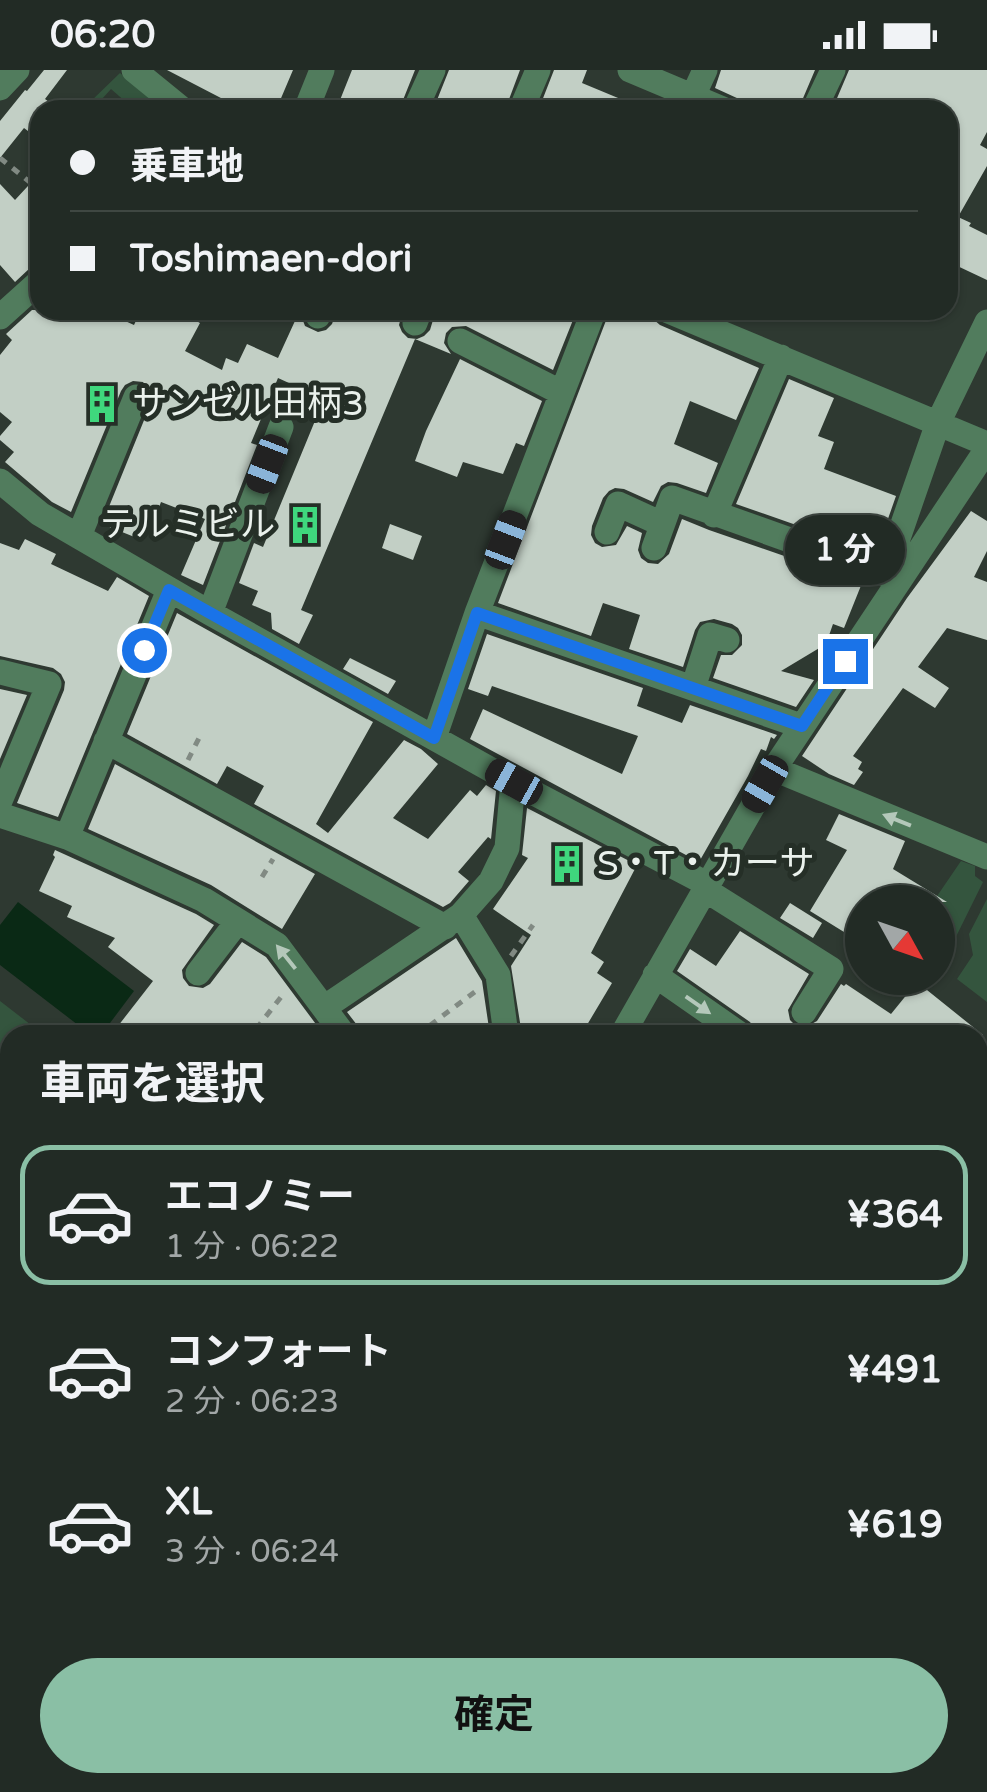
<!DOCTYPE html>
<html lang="ja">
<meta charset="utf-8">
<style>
:root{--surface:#222b25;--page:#2a332d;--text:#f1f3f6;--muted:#a2a7a7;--line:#3f4742;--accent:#8abfa5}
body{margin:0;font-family:"Varela Round","Noto Sans JP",sans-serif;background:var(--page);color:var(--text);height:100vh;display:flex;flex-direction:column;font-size:38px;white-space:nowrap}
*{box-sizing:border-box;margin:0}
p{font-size:32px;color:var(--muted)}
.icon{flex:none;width:55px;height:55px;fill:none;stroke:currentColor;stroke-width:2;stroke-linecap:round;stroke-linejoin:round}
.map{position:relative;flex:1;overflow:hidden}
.panel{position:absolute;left:0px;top:955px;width:988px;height:768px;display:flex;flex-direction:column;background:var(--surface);border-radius:30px 30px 0 0;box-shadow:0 2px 8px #0004,0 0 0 2px var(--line)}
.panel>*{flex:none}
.hud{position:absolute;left:30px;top:30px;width:928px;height:220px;border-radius:30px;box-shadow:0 2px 8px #0004,0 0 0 2px var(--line);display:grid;align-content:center;height:220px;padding:0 40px;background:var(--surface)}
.needle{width:65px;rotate:130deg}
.controls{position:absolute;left:845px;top:815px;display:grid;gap:20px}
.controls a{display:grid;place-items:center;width:110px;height:110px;border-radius:50%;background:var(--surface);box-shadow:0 2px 8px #0004,0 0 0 2px var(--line);font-size:50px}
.end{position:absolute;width:45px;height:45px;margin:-22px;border:12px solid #1a73e8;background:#fff;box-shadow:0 0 0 5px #fff}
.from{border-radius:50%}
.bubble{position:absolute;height:70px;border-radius:35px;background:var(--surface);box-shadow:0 2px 8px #0004,0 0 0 2px var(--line);font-size:32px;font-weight:700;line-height:70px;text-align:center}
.car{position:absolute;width:30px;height:60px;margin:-30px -15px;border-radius:12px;box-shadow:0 0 8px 2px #0007;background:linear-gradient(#222 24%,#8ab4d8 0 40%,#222 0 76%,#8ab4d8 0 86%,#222 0)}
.hud b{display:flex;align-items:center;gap:35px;height:95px;font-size:38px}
.hud b+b{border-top:2px solid var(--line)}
.hud i{width:25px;height:25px;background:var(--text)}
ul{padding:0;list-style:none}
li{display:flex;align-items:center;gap:30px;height:140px;margin:0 20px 15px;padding:0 20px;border:5px solid transparent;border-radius:30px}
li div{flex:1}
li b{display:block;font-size:38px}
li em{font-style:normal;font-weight:700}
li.active{border-color:var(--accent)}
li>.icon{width:90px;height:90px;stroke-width:1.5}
h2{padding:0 40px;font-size:45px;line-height:120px}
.button{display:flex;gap:20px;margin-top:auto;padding:20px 40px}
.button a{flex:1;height:115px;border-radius:60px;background:var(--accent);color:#111;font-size:40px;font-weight:700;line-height:115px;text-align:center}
.status{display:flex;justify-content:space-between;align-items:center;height:70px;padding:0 50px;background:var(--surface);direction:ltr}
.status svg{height:28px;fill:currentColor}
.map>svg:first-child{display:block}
</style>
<div class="status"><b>06:20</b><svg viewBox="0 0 49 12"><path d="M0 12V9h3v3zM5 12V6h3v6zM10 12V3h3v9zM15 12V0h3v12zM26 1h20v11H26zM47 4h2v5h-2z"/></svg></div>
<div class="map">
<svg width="987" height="1722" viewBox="0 0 987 1722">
<rect width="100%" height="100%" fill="#2e3931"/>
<path fill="#34553e" d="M120,3l43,37h-28l-24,-21 -19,21 -3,-3v-4z
M961,791l14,5v10l8,6 -38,77 -7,-5v-52h-5z
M987,829v103l-30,-23 16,-24 -4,-21z
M0,931l44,34h-34v254l-10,-6z"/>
<path fill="#0a2915" d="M18,832l116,89 -33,44h-10l-91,-70v-40z"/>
<path fill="#c2cfc5" d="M44,0h23l-22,29 15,11h-20v30l-16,-12 -24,30v-37l25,-31 2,1z
M167,0h126l-17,40h-32z
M352,0h63l-16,40h-63z
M449,0h71l-15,40h-72z
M554,0h33l-5,13 65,27h-65l-23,-9 -4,9 -15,-4z
M721,0h94l-17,40h-35l-48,-22z
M849,0h138v62l-7,13 7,4v17l-29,51 13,6 -2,3 18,9v45l-36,-17 -3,7v-160h-116z
M40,103v92l-10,3 -15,14 -15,-17v-81l15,16z
M32,240h69l33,15 7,-15h52l-4,7 11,6 -15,28 37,19 4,-12 12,5 9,-19 31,14 22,-48h3l-1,8 3,8 13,6 8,-2 6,-6 5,-14h66l-4,15 3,7 6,6 9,1 7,-3 6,-6 6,-20h141l-24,60 -87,-44 -14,1 -6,6 -2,10 7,11 -36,-15 -114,271 12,5 -14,29 -27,-15 -1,-16 -19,-8 6,-14 -19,-8 15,-40 9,4 61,-148 -46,-21 -27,65 6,2 -54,140 -22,-10 24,-56 -44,-17 -7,19 -4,-2 -8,21 -40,-16 49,-121 1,-9 -9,-12 -10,-1 -8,4 -4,6 -50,121 -19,-10 -47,-40 9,-10 -14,-12v-4l12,-14 -12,-10v-57l12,-15 -6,-6z
M610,240h40l3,9 7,6 99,43 -23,52 -46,-19 -16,43 44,19 -12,30 -29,-10 -9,-1 -7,4 -8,16 -29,-13 -9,-1 -6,3 -6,7 -11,28 -1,9 4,8 7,4 14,-2 11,-19 15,7 -4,17 3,8 7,5 10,1 11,-10 13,-35 27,11 153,53 -18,45 -11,-4 -7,20 -45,27 33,9 -18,27 -83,-29 8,-23h11l10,-10v-10l-4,-7 -6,-4 -18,-5 -14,3 -5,8 -12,37 -54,-18 11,-34 -37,-12 -12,33 -93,-33z
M460,289l82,42 -18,45 -8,-3 -13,31 -40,-12 -6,15 -42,-16 11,-30z
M789,309l45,19 -16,38 16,6 -10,27 72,27 -20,57 -140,-49z
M971,441l16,10v30l-13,26 13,5v58l-40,-12 -29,39 31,21 -14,20 -32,-20 -50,68 9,6 -4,7 5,3 -9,13 -25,-11 -27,-18 105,-158z
M390,454l32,12 -9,24 -31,-12z
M25,469l31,15 -5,10 57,27 9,-14 32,19 -91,221 -41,-14 47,-113 1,-8 -4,-8 -8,-6 -53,-12v-113l19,7z
M177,543l196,109 -57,102 12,9 76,-93 17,9 17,15 -45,54 35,21 42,-49 7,6 9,-11 10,6 -5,48 -3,-2 -30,35 11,9 -19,22 -7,4 -189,-103 10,-18 -37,-20 -10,18 -90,-50z
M487,564l156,54 -6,18 45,17 8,-18 87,30 -3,4 -3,-2 -5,14 -5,-2 -13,27 -49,86 -229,-123 13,-30 139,65 16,-38 -146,-50 -4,10 -20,-7z
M350,588l46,23 -8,13 -45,-25z
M0,619l27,6 -27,64z
M115,694l200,110 -33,55 -71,-44 -123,-56z
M527,738l110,57 -46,88 13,9 -7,11 15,10 -31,52h-59l-11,-69 20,-31 -38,-26 35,-51 -6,-3z
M839,744l66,27 -12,28 54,33h-85v28l-12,-8 -6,10 -34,-21 37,-61 -21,-10z
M55,780l141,64 18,11 -32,45 1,8 6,8 14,2 7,-4 32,-42 24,15 58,78h-213l42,-54 -45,-34 7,-9 -48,-21 5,-11 -33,-15 16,-34 -2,-2z
M790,833l32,20 -9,15 -33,-20z
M740,861l69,43 -21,36 2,10 6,6 8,2 13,-7 24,-37 3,2 2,-2 45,30 26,-32 66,53h-224l-9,-13 -73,-51 13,-22 26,17z
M456,868l26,43 8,54h-130l-3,-10 -10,-13z"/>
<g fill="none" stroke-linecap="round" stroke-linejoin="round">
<path stroke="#818a83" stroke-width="5" stroke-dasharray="8 8" stroke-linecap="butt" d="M0,88l31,25
M188,690l12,-24
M262,807l11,-18
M511,886l22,-31
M256,959l29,-37
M417,965l59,-44"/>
<path stroke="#517c5d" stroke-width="25" d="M134,0l49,40
M630,0l95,40
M0,18l17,-18
M693,26l12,-26
M306,40l16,-40
M415,40l18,-40
M521,40l17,-40
M814,40l19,-40
M666,240l321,134
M318,246l3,-6
M0,247l40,-36
M415,253l5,-13
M460,271l102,52
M0,411l40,33 170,99 303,169 194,102
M714,445l67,-158
M607,462l11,-28 44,20
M79,466l57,-139
M654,478l18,-50 227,81
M886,503l52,-150 49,-101
M210,543l71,-186
M477,543l324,113
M0,602l49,12 -49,117
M693,618l17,-53 17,5
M434,668l43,-125 117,-303
M106,671l339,186
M774,699l213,88
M0,745l67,22 137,63 73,45 67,90
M67,767l102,-247
M704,819l127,80 -27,43
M461,845l37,60 8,60
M198,903l40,-52
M655,905l86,60
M325,937l136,-92 30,-34 16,-33 6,-66
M622,965l152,-266 213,-320
M978,1165l9,8
M0,1409l10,6
M978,1447l9,11
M0,1554l10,-15
M978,1591l9,-9
M0,1643l10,7
M978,1670l9,10
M414,1712l11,10
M752,1712l8,10
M43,1722l8,-10
M113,1722l1,-10
M637,1722l9,-10
M719,1722l9,-10
M788,1722l10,-10"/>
</g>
<defs><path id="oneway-solid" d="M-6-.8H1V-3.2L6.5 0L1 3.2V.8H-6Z" transform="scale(2.5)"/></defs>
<g fill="#b4c8ba">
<use href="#oneway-solid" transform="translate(897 750) rotate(-158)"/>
<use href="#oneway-solid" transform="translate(286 887) rotate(-129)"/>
<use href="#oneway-solid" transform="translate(698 935) rotate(35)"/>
</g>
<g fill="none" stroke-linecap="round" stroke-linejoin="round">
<path stroke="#1a73e8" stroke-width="12" d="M144,580l25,-60 265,148 43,-125 325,113 43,-65"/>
</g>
<defs>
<g id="building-bare" transform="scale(3)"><path d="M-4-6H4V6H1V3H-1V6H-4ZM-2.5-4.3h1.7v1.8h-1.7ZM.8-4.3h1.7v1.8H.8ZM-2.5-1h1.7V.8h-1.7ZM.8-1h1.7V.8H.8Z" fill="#3fd77d" stroke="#252f27" stroke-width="2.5" paint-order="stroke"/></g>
</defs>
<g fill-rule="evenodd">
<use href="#building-bare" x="102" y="334"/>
<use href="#building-bare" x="305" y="455"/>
<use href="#building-bare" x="567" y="794"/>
</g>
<g text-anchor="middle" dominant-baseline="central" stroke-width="10" stroke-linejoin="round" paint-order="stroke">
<g font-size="35" fill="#eaf1ec" stroke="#252f27" text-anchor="start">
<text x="132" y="334">サンゼル田柄3</text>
<text x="275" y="455" text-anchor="end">テルミビル</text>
<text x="597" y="794">S・T・カーサ</text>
</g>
</g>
</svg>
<div class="controls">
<a><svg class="needle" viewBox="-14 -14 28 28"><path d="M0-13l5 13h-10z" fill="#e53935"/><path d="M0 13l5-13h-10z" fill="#a2a7a7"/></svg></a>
</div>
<i class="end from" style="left:144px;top:580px"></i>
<i class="end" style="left:845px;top:591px"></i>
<div class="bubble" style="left:785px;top:445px;width:120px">1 分</div>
<i class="car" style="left:267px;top:394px;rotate:201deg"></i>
<i class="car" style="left:506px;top:470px;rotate:21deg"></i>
<i class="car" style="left:514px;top:712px;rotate:299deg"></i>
<i class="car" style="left:765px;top:714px;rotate:210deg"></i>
<div class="hud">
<b><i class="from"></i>乗車地</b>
<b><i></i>Toshimaen-dori</b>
</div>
<section class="panel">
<h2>車両を選択</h2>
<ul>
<li class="active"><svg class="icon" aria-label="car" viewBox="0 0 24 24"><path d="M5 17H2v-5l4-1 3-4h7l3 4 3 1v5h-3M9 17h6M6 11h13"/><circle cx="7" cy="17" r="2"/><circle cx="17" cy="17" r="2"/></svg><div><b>エコノミー</b><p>1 分 · 06:22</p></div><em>¥364</em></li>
<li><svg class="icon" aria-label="car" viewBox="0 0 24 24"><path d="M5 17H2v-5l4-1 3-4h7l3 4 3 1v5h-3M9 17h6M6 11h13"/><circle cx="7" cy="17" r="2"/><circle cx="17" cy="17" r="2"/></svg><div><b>コンフォート</b><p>2 分 · 06:23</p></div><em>¥491</em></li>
<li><svg class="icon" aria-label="car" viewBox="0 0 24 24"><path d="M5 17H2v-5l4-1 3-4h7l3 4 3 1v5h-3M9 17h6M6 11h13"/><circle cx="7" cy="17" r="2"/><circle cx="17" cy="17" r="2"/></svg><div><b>XL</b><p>3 分 · 06:24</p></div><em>¥619</em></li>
</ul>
<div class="button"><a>確定</a></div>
</section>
</div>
